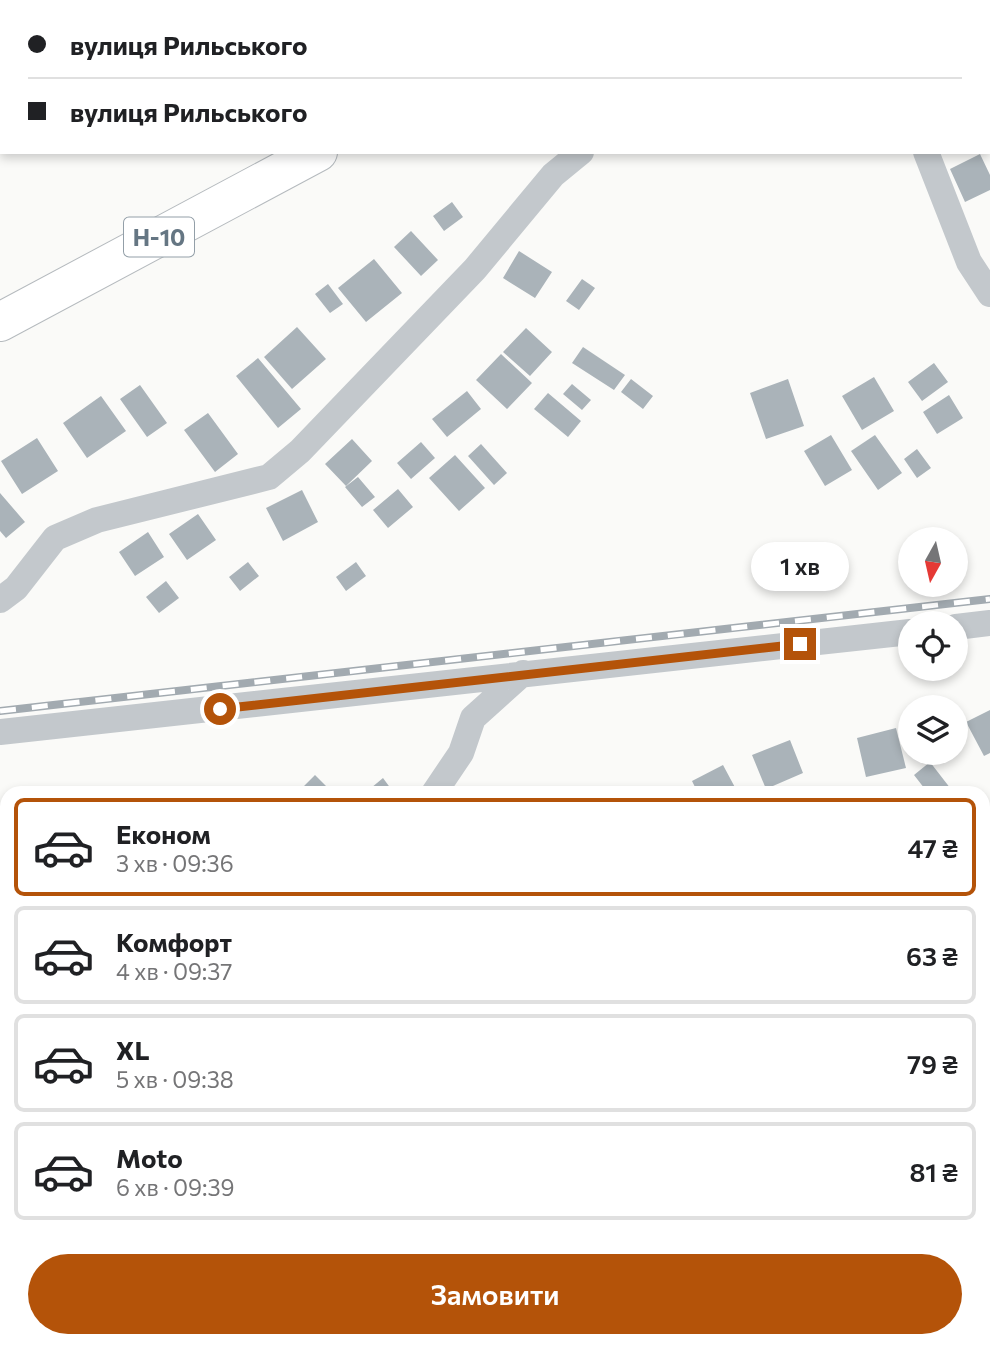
<!DOCTYPE html>
<html lang="uk">
<meta charset="utf-8">
<style>
:root{--surface:#fff;--page:#f2f2f2;--text:#202124;--muted:#757577;--line:#e0e0e0;--accent:#b45309}
body{margin:0;font-family:Commissioner,sans-serif;background:var(--page);color:var(--text);height:100vh;display:flex;flex-direction:column;font-size:26px;white-space:nowrap}
*{box-sizing:border-box;margin:0}
p{font-size:23px;color:var(--muted)}
.icon{flex:none;width:38px;height:38px;fill:none;stroke:currentColor;stroke-width:2;stroke-linecap:round;stroke-linejoin:round}
.map{position:relative;flex:1;overflow:hidden}
.sheet{position:absolute;left:0px;top:786px;width:990px;height:562px;display:flex;flex-direction:column;background:var(--surface);border-radius:21px 21px 0 0;box-shadow:0 4px 10px #0003}
.sheet>*{flex:none}
.top-card{position:absolute;left:0px;top:0px;width:990px;height:154px;box-shadow:0 4px 10px #0003;display:grid;align-content:center;height:154px;padding:0 28px;background:var(--surface)}
.needle{width:46px;rotate:188deg}
.controls{position:absolute;left:898px;top:527px;display:grid;gap:14px}
.controls a{display:grid;place-items:center;width:70px;height:70px;border-radius:50%;background:var(--surface);box-shadow:0 4px 10px #0003;font-size:35px}
.end{position:absolute;width:32px;height:32px;margin:-16px;border:9px solid #b45309;background:#fff;box-shadow:0 0 0 4px #fff}
.from{border-radius:50%}
.bubble{position:absolute;height:49px;border-radius:24px;background:var(--surface);box-shadow:0 4px 10px #0003;font-size:23px;font-weight:600;line-height:49px;text-align:center}
.top-card b{display:flex;align-items:center;gap:24px;height:66px;font-size:26px}
.top-card b+b{border-top:2px solid var(--line)}
.top-card i{width:18px;height:18px;background:var(--text)}
ul{padding:12px 0 0;list-style:none}
li{display:flex;align-items:center;gap:21px;height:98px;margin:0 14px 10px;padding:0 14px;border:4px solid var(--line);border-radius:10px}
li div{flex:1}
li b{display:block;font-size:26px}
li em{font-style:normal;font-weight:600}
li.on{border-color:var(--accent)}
li>.icon{width:63px;height:63px;stroke-width:1.5}
.cta{display:flex;gap:14px;margin-top:auto;padding:14px 28px}
.cta a{flex:1;height:80px;border-radius:42px;background:var(--accent);color:#fff;font-size:28px;font-weight:600;line-height:80px;text-align:center}
.map>svg:first-child{display:block}
</style>
<div class="map">
<svg width="990" height="1346" viewBox="0 0 990 1346">
<rect width="100%" height="100%" fill="#fafaf8"/>
<path fill="#aab3b9" d="M980,154l10,21v15l-25,12 -15,-33z
M452,202l11,15 -19,14 -11,-15z
M411,231l27,29 -17,16 -27,-29z
M519,251l33,21 -17,26 -32,-20z
M374,259l28,34 -36,29 -28,-34z
M582,279l13,9 -16,22 -13,-9z
M328,284l15,20 -13,9 -15,-19z
M297,327l29,32 -34,30 -28,-32z
M526,328l26,24 -22,24 -27,-24z
M583,347l42,28 -11,15 -42,-27z
M501,354l31,29 -25,26 -31,-29z
M258,358l43,51 -23,19 -42,-52z
M934,363l14,19 -26,19 -14,-19z
M874,377l20,34 -32,19 -20,-34z
M631,379l22,17 -10,13 -22,-17z
M788,379l16,47 -38,13 -16,-46z
M572,384l19,16 -9,10 -19,-16z
M140,385l27,38 -20,14 -27,-38z
M467,391l14,18 -34,28 -15,-18z
M548,393l33,28 -13,16 -34,-28z
M949,395l14,23 -26,16 -14,-22z
M101,396l25,35 -39,27 -24,-35z
M208,413l30,41 -23,18 -31,-42z
M831,435l21,35 -27,16 -21,-35z
M875,435l27,38 -24,17 -27,-39z
M37,438l21,33 -36,23 -21,-33z
M352,439l20,22 -26,25 -21,-22z
M421,442l14,16 -24,21 -14,-16z
M481,444l26,29 -13,12 -26,-29z
M917,449l14,19 -14,10 -13,-19z
M455,455l30,33 -26,23 -30,-33z
M358,477l17,20 -13,10 -17,-20z
M398,489l15,18 -25,21 -15,-18z
M302,490l16,32 -35,19 -17,-33z
M0,493l25,29 -19,16 -6,-7z
M198,514l18,26 -29,20 -18,-26z
M148,532l16,25 -29,19 -16,-24z
M248,562l11,14 -19,15 -11,-14z
M356,562l10,14 -20,15 -10,-14z
M166,581l13,17 -20,15 -13,-16z
M990,710v43l-6,3 -18,-34z
M896,728l10,40 -40,9 -9,-39z
M790,740l13,33 -37,16 -14,-34z
M930,762l24,31h-26l-14,-18z
M723,765l15,28h-40l-6,-12z
M315,775l18,18h-23l-7,-6z
M383,778l11,15h-29z
M7,1006v37l-7,-11v-22z
M689,1340h43l-9,6h-31z"/>
<g fill="none" stroke-linecap="round" stroke-linejoin="round">
<g stroke="#b5babe" stroke-width="40">
<path id="primary" d="M597,2l3,-2
M0,322l318,-170"/>
</g>
<path stroke="#c3c8cc" stroke-width="14" d="M989,98l1,1"/>
<path stroke="#c3c8cc" stroke-width="26" d="M382,0l1,2
M557,0l1,2
M679,0l1,2
M864,0l1,2
M25,2l3,-2
M0,14l2,-1
M926,152l43,110 21,32
M0,600l16,-12 39,-50 42,-18 172,-43 31,-26 175,-182 78,-94 28,-23
M956,627l34,-4
M0,732l910,-100
M434,793l27,-40 12,-35 50,-45
M0,825l7,12
M0,891l7,-12
M984,1052l6,1
M0,1087l7,11
M119,1340l3,6"/>
<use href="#primary" stroke="#fff" stroke-width="38"/>
<g stroke="#a2aab0" stroke-width="8">
<path id="rail" d="M0,711l990,-112"/>
</g>
<use href="#rail" stroke="#fff" stroke-width="5" stroke-dasharray="16" stroke-linecap="butt"/>
</g>
<g fill="none" stroke-linecap="round" stroke-linejoin="round">
<path stroke="#b45309" stroke-width="9" d="M220,709l580,-65"/>
</g>
<g text-anchor="middle" dominant-baseline="central" stroke-width="7" stroke-linejoin="round" paint-order="stroke">
<rect fill="#fff" stroke="#939fa8" stroke-width="2" x="124" y="217.5" width="70" height="39" rx="5"/>
<g font-size="23" font-weight="bold" fill="#657683">
<text x="159" y="237">Н-10</text>
</g>
</g>
</svg>
<div class="controls">
<a><svg class="needle" viewBox="-14 -14 28 28"><path d="M0-13l5 13h-10z" fill="#e53935"/><path d="M0 13l5-13h-10z" fill="#757577"/></svg></a>
<a><svg class="icon" aria-label="locate" viewBox="0 0 24 24"><circle cx="12" cy="12" r="6"/><path d="M12 2v4M12 18v4M2 12h4M18 12h4"/></svg></a>
<a><svg class="icon" aria-label="layers" viewBox="0 0 24 24"><path d="M12 4l9 5-9 5-9-5zM3 14l9 5 9-5"/></svg></a>
</div>
<i class="end from" style="left:220px;top:709px"></i>
<i class="end" style="left:800px;top:644px"></i>
<div class="bubble" style="left:751px;top:542px;width:98px">1 хв</div>
<div class="top-card">
<b><i class="from"></i>вулиця Рильського</b>
<b><i></i>вулиця Рильського</b>
</div>
<section class="sheet">
<ul>
<li class="on"><svg class="icon" aria-label="car" viewBox="0 0 24 24"><path d="M5 17H2v-5l4-1 3-4h7l3 4 3 1v5h-3M9 17h6M6 11h13"/><circle cx="7" cy="17" r="2"/><circle cx="17" cy="17" r="2"/></svg><div><b>Економ</b><p>3 хв · 09:36</p></div><em>47 ₴</em></li>
<li><svg class="icon" aria-label="car" viewBox="0 0 24 24"><path d="M5 17H2v-5l4-1 3-4h7l3 4 3 1v5h-3M9 17h6M6 11h13"/><circle cx="7" cy="17" r="2"/><circle cx="17" cy="17" r="2"/></svg><div><b>Комфорт</b><p>4 хв · 09:37</p></div><em>63 ₴</em></li>
<li><svg class="icon" aria-label="car" viewBox="0 0 24 24"><path d="M5 17H2v-5l4-1 3-4h7l3 4 3 1v5h-3M9 17h6M6 11h13"/><circle cx="7" cy="17" r="2"/><circle cx="17" cy="17" r="2"/></svg><div><b>XL</b><p>5 хв · 09:38</p></div><em>79 ₴</em></li>
<li><svg class="icon" aria-label="car" viewBox="0 0 24 24"><path d="M5 17H2v-5l4-1 3-4h7l3 4 3 1v5h-3M9 17h6M6 11h13"/><circle cx="7" cy="17" r="2"/><circle cx="17" cy="17" r="2"/></svg><div><b>Moto</b><p>6 хв · 09:39</p></div><em>81 ₴</em></li>
</ul>
<div class="cta"><a>Замовити</a></div>
</section>
</div>
